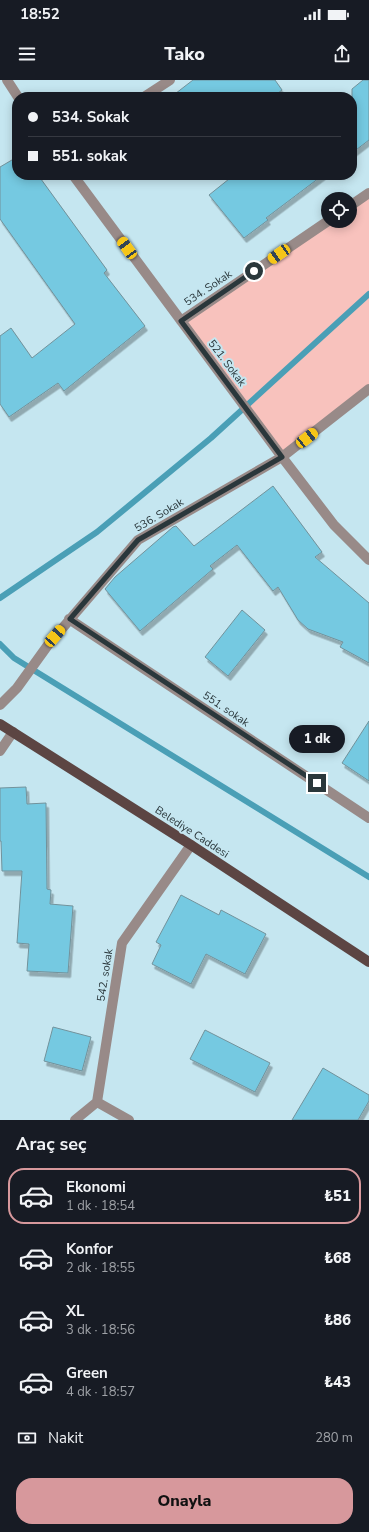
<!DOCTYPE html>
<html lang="tr">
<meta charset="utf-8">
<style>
:root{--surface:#171b24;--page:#20242c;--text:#f1f3f6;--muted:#9ea1a6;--line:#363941;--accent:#d7989c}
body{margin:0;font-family:"Nunito Sans",sans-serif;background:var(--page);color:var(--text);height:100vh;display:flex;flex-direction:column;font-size:15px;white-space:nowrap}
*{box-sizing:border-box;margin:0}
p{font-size:13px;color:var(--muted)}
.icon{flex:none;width:22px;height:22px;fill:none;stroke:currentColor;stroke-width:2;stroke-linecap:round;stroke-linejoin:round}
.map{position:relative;height:1040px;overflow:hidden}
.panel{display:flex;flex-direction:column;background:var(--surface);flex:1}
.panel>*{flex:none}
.banner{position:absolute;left:12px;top:12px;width:345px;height:88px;border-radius:16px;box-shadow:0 2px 10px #0003;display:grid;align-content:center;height:88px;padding:0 16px;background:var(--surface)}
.fabs{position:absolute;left:321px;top:112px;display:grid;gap:8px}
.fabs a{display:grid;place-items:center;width:36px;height:36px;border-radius:50%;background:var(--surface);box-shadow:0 2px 10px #0003;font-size:20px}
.end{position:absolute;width:18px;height:18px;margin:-9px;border:5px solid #2a373b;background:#fff;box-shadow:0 0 0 2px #fff}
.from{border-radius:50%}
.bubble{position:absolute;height:28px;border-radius:14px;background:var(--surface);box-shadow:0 2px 10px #0003;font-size:13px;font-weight:800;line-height:28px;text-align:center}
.car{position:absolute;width:12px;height:24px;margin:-12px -6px;border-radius:5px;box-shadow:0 0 3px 1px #0007;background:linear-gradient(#f5c518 24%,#345 0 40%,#f5c518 0 76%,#345 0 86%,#f5c518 0)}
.banner b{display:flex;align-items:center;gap:14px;height:38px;font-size:15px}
.banner b+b{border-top:1px solid var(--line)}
.banner i{width:10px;height:10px;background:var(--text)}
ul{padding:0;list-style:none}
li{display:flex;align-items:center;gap:12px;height:56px;margin:0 8px 6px;padding:0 8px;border:2px solid transparent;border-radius:16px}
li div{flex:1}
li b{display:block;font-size:15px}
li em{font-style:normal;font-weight:800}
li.on{border-color:var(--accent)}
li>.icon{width:36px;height:36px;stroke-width:1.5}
h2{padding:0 16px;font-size:18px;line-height:48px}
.pay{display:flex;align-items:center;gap:10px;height:44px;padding:0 16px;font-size:15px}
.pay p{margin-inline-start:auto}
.action{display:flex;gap:8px;margin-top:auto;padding:8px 16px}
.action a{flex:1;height:46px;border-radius:16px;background:var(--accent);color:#111;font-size:16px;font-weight:800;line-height:46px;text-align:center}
.status{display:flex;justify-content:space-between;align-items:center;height:28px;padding:0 20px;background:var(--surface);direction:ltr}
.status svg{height:11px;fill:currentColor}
header{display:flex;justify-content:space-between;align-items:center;height:52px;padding:0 16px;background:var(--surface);font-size:18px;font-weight:800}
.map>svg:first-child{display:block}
</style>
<div class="status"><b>18:52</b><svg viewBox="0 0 49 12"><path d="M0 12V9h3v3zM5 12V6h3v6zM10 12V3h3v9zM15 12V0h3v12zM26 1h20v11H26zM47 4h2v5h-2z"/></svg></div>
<header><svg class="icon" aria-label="menu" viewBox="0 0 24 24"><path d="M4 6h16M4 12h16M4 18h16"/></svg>Tako<svg class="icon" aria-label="share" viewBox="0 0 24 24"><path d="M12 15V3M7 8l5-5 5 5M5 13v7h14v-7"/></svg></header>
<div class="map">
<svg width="369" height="1040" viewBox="0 0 369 1040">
<defs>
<filter id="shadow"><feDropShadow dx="2.5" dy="4.5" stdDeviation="0" flood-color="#0004"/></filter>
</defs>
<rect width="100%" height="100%" fill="#c5e6f0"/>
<path fill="#f8c2bd" d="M369,113v196l-87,68 -101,-136 147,-100h22v-15z"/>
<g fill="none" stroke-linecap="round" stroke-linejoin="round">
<path stroke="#4a9fb6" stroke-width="6" d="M0,518l97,-66 114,-94 158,-144
M0,564l14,14 355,219"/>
</g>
<path fill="#75c9e1" stroke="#72929b" filter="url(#shadow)" d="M193,0h82l7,10 -9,7h-102z
M363,0h6v60l-17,13v-64z
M17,77v18h21l69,95 -3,3 41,53 -81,65 -6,-8 -49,34 -9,-13v-68l11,-8 21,30 43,-34 -75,-105v-52z
M234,95h89l-57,43 2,2 -24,18 -35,-43z
M273,406l49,66 -7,5 54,46v60l-29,-16 3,-5 -35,-13 -10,-9 -20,-33 -5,4 -36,-46 -27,21 3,3 -73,62 -35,-42 10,-12 58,-50 3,-1 18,20z
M242,530l23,20 -37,46 -23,-19z
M369,641v60l-27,-18z
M26,707l1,17 19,-1 1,86 4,1 -1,14 23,2 -5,67 -41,-2 2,-27 -12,-1 5,-72h-20l-1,-30h-1v-53z
M181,815l38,20 2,-5 45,24 -21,40 -39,-20 -15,30 -39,-20 9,-19 -5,-3z
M53,947l38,10 -9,34 -38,-10z
M205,950l65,33 -15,29 -65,-33z
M323,988l46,27v6l-11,19h-66z"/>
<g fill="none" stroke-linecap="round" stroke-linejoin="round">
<path stroke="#988a88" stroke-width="10" d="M7,0l11,17
M144,17l26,-17
M73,95l209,282 52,68 35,35
M350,126l19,-13
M181,241l147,-100
M69,539l300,199
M0,625l17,-17 31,-43 90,-105 144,-83 87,-68
M0,671l13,-19
M97,1022l32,18
M75,1040l22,-18 25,-159 69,-98"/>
<path stroke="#5c4543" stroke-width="10" d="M0,644l191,121 178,117"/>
</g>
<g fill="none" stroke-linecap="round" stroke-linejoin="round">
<path stroke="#2a373b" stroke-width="5" d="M254,191l-73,50 101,136 -144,83 -68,79 247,164"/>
</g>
<g text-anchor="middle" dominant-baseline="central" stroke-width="4" stroke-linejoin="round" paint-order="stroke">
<g font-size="11" fill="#2a373b" stroke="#c5e6f0">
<text transform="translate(208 208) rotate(-34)">534. Sokak</text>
<text transform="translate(227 283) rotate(53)">521. Sokak</text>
<text transform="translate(159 435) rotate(-31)">536. Sokak</text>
<text transform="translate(226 629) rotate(34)">551. sokak</text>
<text transform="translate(192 752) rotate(33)">Belediye Caddesi</text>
<text transform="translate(105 895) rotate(-81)">542. sokak</text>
</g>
</g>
</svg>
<div class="fabs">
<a><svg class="icon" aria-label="locate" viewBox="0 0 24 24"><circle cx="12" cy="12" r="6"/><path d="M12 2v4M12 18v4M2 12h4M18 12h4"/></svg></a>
</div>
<i class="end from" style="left:254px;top:191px"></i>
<i class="end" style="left:317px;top:703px"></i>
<div class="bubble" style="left:289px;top:645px;width:56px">1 dk</div>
<i class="car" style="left:127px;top:168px;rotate:324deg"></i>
<i class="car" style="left:279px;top:174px;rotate:236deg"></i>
<i class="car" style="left:307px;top:358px;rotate:52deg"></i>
<i class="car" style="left:55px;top:556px;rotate:41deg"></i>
<div class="banner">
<b><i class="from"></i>534. Sokak</b>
<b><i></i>551. sokak</b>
</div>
</div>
<section class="panel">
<h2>Araç seç</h2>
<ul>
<li class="on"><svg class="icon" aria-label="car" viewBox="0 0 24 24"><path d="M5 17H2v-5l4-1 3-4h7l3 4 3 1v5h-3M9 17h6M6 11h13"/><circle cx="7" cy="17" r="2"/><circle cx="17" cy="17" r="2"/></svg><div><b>Ekonomi</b><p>1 dk · 18:54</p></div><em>₺51</em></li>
<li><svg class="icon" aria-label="car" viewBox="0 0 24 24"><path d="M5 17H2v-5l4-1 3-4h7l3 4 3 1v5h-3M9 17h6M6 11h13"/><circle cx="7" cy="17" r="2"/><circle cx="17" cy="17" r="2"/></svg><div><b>Konfor</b><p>2 dk · 18:55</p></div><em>₺68</em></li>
<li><svg class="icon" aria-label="car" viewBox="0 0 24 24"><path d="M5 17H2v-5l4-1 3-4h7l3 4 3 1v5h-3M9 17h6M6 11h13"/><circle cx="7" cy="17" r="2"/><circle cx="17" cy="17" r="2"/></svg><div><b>XL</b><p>3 dk · 18:56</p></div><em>₺86</em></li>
<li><svg class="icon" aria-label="car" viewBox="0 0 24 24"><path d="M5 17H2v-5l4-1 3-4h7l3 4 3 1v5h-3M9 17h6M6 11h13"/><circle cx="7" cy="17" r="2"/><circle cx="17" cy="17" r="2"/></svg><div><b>Green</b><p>4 dk · 18:57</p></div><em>₺43</em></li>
</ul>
<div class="pay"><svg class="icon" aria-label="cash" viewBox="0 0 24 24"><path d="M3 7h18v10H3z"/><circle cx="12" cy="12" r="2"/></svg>Nakit<p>280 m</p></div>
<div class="action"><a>Onayla</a></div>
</section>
